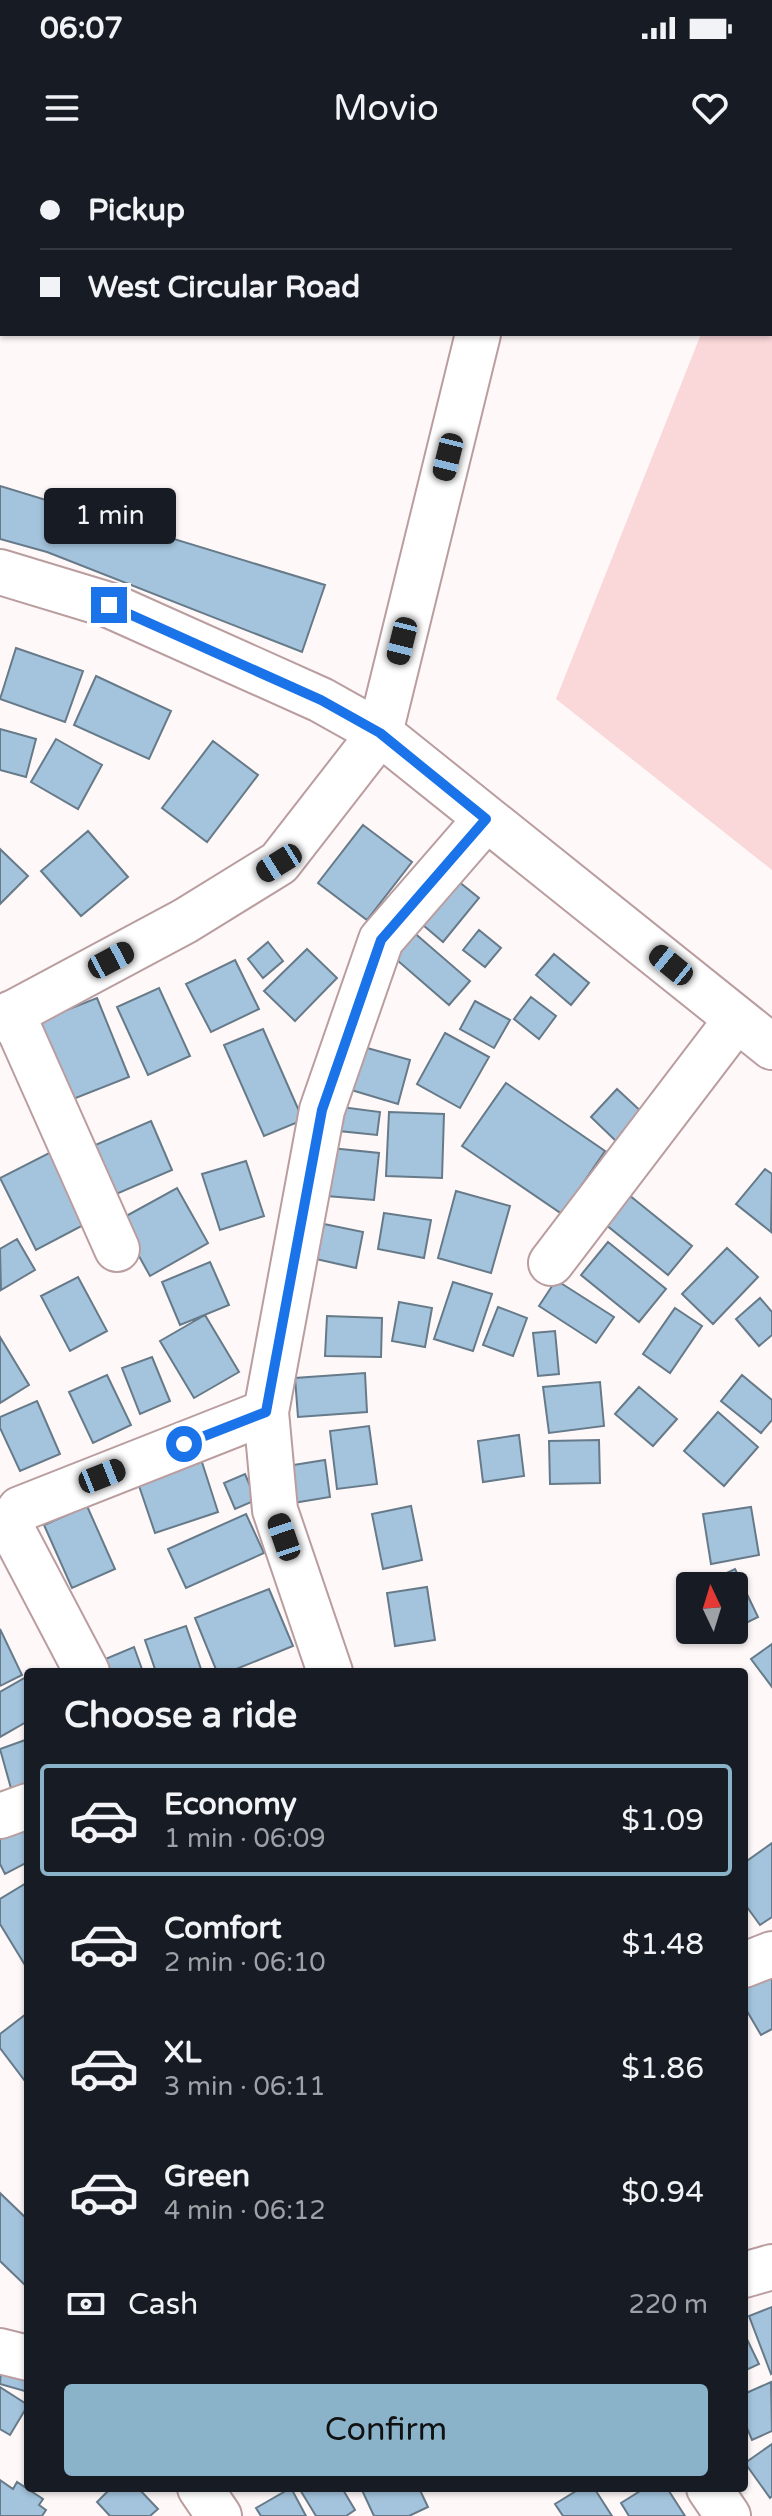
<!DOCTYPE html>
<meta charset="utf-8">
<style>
:root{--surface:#171b24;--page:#242831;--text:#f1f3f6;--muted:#9ea1a6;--line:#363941;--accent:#8ab2c9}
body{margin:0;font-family:"Varela Round",sans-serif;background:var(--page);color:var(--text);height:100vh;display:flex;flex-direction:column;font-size:30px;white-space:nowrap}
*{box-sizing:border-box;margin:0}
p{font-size:26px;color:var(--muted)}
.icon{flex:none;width:44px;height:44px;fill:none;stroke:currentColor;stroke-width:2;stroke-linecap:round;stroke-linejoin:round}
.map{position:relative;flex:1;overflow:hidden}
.panel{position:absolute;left:24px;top:1508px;width:724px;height:824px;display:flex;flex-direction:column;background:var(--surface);border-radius:8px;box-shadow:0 2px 6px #0004}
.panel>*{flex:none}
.banner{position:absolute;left:0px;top:0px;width:772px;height:176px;box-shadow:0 2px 6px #0004;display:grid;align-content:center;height:176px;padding:0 40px;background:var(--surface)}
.needle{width:52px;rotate:356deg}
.controls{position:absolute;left:676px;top:1412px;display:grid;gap:16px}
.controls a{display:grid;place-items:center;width:72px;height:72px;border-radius:8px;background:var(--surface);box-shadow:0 2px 6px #0004;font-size:40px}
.end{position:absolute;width:36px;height:36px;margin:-18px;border:10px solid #1a73e8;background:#fff;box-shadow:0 0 0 4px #fff}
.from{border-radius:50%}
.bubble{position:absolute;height:56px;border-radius:8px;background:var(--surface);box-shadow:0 2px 6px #0004;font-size:26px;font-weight:600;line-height:56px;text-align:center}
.car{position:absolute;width:24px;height:48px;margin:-24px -12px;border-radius:10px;box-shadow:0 0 6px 2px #0007;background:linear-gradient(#222 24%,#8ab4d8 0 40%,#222 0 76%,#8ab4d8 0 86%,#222 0)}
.banner b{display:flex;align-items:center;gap:28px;height:76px;font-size:30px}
.banner b+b{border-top:2px solid var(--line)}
.banner i{width:20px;height:20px;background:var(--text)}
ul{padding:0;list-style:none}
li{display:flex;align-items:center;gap:24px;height:112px;margin:0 16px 12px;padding:0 24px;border:4px solid transparent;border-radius:8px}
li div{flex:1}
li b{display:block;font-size:30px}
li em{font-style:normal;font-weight:600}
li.current{border-color:var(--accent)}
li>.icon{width:72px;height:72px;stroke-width:1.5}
h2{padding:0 40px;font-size:36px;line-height:96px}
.pay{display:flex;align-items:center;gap:20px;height:88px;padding:0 40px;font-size:30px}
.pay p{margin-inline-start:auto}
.cta{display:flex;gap:16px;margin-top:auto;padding:16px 40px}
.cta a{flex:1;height:92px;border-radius:8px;background:var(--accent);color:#111;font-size:32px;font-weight:600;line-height:92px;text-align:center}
.status{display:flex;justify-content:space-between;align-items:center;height:56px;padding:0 40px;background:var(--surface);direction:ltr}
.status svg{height:22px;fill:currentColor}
header{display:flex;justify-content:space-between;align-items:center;height:104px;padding:0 40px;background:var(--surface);font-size:36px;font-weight:600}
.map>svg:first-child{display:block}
</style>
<div class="status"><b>06:07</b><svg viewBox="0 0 49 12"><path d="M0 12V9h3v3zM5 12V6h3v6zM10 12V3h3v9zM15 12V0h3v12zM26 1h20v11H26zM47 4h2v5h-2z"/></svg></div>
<header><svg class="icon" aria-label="menu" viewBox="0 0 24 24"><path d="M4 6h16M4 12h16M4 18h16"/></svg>Movio<svg class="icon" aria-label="heart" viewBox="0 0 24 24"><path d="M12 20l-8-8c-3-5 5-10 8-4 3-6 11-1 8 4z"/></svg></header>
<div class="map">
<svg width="772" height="2356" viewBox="0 0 772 2356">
<rect width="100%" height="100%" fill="#fef8f8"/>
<path fill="#fad7d9" d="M772,24v686l-216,-171 145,-365h69z"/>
<path fill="#a4c4dd" stroke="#667a89" stroke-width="2" d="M0,326l325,99 -23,67 -255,-100 -47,-13z
M16,488l67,23 -18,51 -65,-23z
M96,516l75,35 -22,48 -75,-34z
M0,569l36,10 -10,38 -26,-7z
M56,579l46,26 -24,44 -47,-27z
M213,581l45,34 -51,67 -45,-34z
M363,665l49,37 -45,58 -49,-37z
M88,671l40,46 -47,39 -40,-45z
M0,689l28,27 -28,28z
M453,717l26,21 -36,44 -26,-22z
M411,770l59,51 -21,24 -59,-51z
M479,770l22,18 -16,19 -22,-17z
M268,782l15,19 -20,17 -15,-19z
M307,789l30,29 -42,43 -31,-30z
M554,794l35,29 -18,22 -35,-30z
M235,800l24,49 -48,23 -25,-48z
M159,828l31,68 -42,19 -31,-68z
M531,837l25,19 -17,23 -25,-20z
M97,838l32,79 -71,28 -32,-79z
M475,841l35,19 -16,28 -34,-19z
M263,869l40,91 -39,16 -40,-91z
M445,873l44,24 -29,51 -43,-24z
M360,886l50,14 -12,44 -50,-15z
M506,923l99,68 -43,63 -100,-68z
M617,929l28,26 -27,28 -27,-26z
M341,947l39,5 -3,23 -38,-4z
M389,952l55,2 -2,64 -56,-2z
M151,961l21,49 -65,28 -21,-49z
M331,988l48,5 -5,47 -47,-4z
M55,990l36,71 -55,29 -36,-72z
M246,1001l18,55 -44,14 -18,-56z
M765,1009l7,5 -1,58 -35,-28z
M177,1028l31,55 -58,33 -31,-56z
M456,1031l54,15 -19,67 -53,-15z
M629,1035l63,51 -24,29 -63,-51z
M384,1053l47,7 -7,38 -46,-9z
M324,1064l39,8 -7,36 -40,-9z
M17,1079l18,31 -34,20 -1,-41z
M608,1082l58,47 -27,33 -58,-47z
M727,1088l31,29 -45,47 -31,-30z
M210,1102l19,43 -49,20 -18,-43z
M78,1117l29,54 -37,20 -29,-55z
M556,1120l58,37 -18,26 -57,-37z
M453,1122l39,12 -19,57 -39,-12z
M760,1138l12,14v23l-13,11 -23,-27z
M399,1142l33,6 -7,39 -33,-6z
M498,1147l29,11 -14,38 -30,-11z
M675,1148l27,18 -32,47 -27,-19z
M205,1155l34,57 -45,26 -34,-57z
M327,1156l55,2 -1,39 -56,-1z
M555,1171l4,43 -21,2 -5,-43z
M0,1177l29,48 -29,18z
M152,1197l18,44 -30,13 -18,-46z
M365,1213l2,39 -69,5 -3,-39z
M107,1215l24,50 -38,18 -24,-51z
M742,1215l30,25v20l-11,13 -40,-32z
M600,1222l4,44 -55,7 -6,-46z
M639,1227l38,32 -24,27 -38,-32z
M37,1241l23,53 -40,17 -20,-43v-11z
M718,1252l40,35 -34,39 -40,-35z
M369,1266l8,58 -40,5 -7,-58z
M519,1275l5,41 -41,6 -5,-41z
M599,1280l1,43 -50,1 -1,-43z
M200,1296l18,56 -63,21 -19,-56z
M325,1300l5,37 -37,6 -6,-37z
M245,1314l11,26 -21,9 -11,-26z
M87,1346l28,63 -43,19 -28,-63z
M411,1346l11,54 -39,9 -11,-55z
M751,1347l8,48 -48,9 -8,-50z
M246,1354l18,39 -78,35 -18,-39z
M735,1409l23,48 -24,12v-43h-35z
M427,1427l8,53 -40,6 -8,-53z
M269,1429l24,57 -64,26h-12l-22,-54z
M186,1466l16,46h-46l-11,-32z
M0,1469l22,46 -22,11z
M772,1484v43l-21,-28z
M134,1487l9,25h-35l-5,-12z
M28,1516v45l-28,16v-45z
M28,1579v47l-16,6 -12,-43z
M27,1666l1,36 -23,12 -5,-10v-25z
M772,1683v74l-12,8 -16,-22v-40z
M28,1722v88l-28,-46v-25z
M772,1807v62l-11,6 -17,-29v-28z
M26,1854l2,2v69l-28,-37v-14z
M0,2033l28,27v68l-28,-27z
M772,2147v66l-1,1 -22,-58z
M744,2173l15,31 -15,7z
M1,2211l27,7v14l-28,-8z
M771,2222l1,49 -20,9 -8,-19v-27z
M0,2227l28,18 -18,30 -10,-6z
M772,2284v52l-2,2 -25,-35z
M0,2320l13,9 4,-7 26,17 -4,6 7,5 -4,6h-42z
M111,2328h27l20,21 -8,7h-40l-13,-14z
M291,2328l15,28h-45l-5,-8z
M299,2328h43l13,22 -9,6h-30z
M361,2328h58l9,19 -19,9h-35z
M581,2328h13l18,28h-49l-8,-12z
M645,2328h22l18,28h-56l-8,-13z"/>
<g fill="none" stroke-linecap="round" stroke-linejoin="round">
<g stroke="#ba9d9f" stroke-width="48">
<path id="minor" d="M520,2l1,-2
M0,412l109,33 212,95 59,33 392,314
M12,853l105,236
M0,860l185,-99 94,-58 101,-130 98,-399
M551,1103l186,-244
M87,1512l-72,-137 -3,-14 8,-12 246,-97
M330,1512l-55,-162 -9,-98 56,-302 59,-170 105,-121
M0,1656l28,-10
M744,1805l28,-11
M744,2115l28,-8
M0,2191l28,7
M200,2328l19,28
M709,2328l19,28"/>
</g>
<use href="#minor" stroke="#fff" stroke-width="44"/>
</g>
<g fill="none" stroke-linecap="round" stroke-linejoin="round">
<path stroke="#1a73e8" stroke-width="10" d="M109,445l212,95 59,33 106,86 -105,121 -59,170 -56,302 -82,32"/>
</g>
</svg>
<div class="controls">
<a><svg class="needle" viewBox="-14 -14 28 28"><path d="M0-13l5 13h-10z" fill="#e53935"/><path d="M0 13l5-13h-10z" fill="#9ea1a6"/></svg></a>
</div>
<i class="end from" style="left:184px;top:1284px"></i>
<i class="end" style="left:109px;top:445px"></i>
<div class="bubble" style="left:44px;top:328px;width:132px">1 min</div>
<i class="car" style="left:448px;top:297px;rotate:194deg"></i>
<i class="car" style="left:402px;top:481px;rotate:194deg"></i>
<i class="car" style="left:279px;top:703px;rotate:238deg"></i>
<i class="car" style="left:111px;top:800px;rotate:62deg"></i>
<i class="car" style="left:671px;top:805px;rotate:309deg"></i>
<i class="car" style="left:102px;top:1316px;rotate:68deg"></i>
<i class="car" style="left:284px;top:1377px;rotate:341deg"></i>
<div class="banner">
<b><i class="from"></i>Pickup</b>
<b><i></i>West Circular Road</b>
</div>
<section class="panel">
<h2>Choose a ride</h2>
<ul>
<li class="current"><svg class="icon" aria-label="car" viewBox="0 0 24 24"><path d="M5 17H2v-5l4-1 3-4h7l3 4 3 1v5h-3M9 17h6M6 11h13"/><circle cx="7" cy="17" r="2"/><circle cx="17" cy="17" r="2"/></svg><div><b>Economy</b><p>1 min · 06:09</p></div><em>$1.09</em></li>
<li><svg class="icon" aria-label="car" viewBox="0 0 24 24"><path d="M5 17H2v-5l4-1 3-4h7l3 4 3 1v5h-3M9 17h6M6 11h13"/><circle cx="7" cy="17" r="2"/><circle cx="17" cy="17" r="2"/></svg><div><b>Comfort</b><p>2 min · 06:10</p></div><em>$1.48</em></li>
<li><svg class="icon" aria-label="car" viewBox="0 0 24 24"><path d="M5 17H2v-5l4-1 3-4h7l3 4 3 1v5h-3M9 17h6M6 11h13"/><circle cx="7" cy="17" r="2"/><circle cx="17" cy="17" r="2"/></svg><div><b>XL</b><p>3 min · 06:11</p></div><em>$1.86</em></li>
<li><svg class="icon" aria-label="car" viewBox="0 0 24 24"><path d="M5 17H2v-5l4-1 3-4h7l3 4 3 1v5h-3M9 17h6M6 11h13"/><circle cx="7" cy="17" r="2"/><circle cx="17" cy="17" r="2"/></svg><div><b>Green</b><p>4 min · 06:12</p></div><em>$0.94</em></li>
</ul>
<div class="pay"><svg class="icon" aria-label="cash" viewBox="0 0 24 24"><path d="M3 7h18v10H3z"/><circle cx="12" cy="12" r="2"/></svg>Cash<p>220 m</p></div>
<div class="cta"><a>Confirm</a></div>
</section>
</div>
